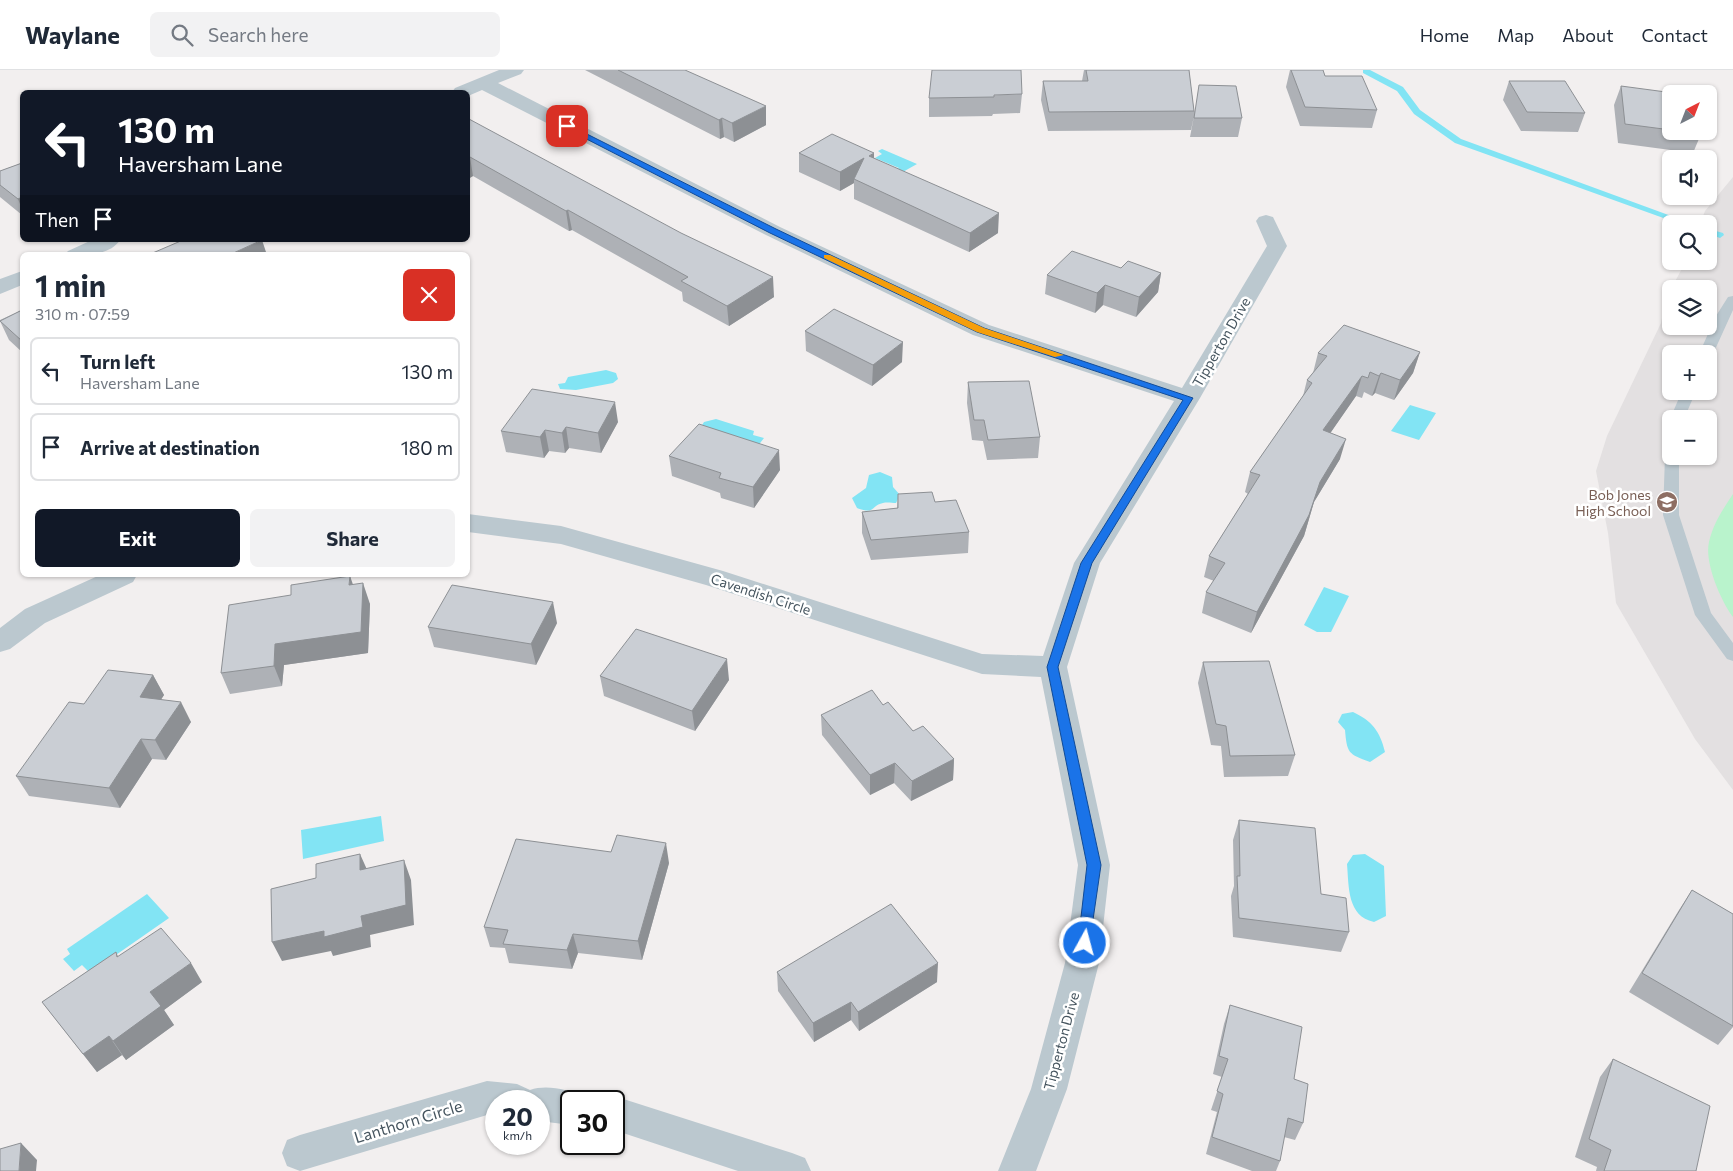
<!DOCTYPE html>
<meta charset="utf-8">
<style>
body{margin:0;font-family:Commissioner,sans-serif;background:#f2f2f3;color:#1f2937;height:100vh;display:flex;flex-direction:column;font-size:19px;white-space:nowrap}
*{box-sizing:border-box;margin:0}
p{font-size:16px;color:#747a83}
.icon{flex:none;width:28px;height:28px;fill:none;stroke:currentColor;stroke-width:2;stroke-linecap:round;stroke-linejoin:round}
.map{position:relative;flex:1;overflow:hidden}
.panel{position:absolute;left:20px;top:182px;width:450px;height:325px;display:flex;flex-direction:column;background:#fff;border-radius:8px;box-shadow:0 1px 4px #0004}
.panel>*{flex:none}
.hud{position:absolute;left:20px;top:20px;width:450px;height:152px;border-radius:8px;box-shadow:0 1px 4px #0004;background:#111827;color:#fff;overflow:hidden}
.needle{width:32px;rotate:42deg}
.controls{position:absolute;left:1662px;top:15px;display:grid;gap:10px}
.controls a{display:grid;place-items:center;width:55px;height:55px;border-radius:8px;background:#fff;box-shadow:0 1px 4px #0004;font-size:25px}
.speed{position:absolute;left:485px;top:1020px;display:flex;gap:10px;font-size:25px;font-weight:700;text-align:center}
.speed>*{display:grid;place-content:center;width:65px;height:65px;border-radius:50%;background:#fff;box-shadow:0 1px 4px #0004;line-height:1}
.speed small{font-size:12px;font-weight:400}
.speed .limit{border:2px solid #111;border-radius:8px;background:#fff;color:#111}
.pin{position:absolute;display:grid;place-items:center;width:42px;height:42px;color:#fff;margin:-21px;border-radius:10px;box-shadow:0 2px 8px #0006}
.me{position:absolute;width:55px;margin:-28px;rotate:7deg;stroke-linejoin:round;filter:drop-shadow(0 0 4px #0008)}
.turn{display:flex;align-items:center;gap:18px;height:105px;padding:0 15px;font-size:22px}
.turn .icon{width:65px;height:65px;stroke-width:2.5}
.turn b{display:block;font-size:35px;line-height:42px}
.then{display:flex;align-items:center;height:48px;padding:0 15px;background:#0003;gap:10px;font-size:19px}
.round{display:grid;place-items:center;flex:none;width:52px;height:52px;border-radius:8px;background:#f2f2f3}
.head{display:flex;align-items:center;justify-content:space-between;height:85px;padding:0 15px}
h1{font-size:30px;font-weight:700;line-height:38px}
.button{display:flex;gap:10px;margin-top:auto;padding:10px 15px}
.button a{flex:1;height:58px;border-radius:8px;background:#111827;color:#fff;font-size:20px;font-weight:700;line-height:58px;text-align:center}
.button a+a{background:#f2f2f3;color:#1f2937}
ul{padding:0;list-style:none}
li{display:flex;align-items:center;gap:15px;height:68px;margin:0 10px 8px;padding:0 5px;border:2px solid #e0e1e3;border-radius:8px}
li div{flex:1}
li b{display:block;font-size:19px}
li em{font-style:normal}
header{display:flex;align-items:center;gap:30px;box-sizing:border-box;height:70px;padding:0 25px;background:#fff;border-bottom:1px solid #e0e1e3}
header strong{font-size:24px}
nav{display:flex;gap:28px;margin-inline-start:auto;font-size:18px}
.search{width:350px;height:45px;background:#f2f2f3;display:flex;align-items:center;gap:12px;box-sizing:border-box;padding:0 18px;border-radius:8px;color:#747a83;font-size:19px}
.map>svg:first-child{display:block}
.education{fill:#e3e0e1;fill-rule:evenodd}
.green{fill:#b9f3cc}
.water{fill:#82e4f4}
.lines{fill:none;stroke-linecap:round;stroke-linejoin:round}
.stream{fill:#82e4f4;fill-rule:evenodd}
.lane{fill:#bbc8cf;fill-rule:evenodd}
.street{fill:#bbc8cf;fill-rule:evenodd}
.wall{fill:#aeb1b6}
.shaded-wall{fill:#8d9094}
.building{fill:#caced4;stroke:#8d9094}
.route{fill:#1a73e8;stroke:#114b97}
.slow{fill:#f59e0b}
.labels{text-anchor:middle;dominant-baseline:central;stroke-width:5;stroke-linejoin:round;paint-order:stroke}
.street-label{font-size:14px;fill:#45545e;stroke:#fff}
.education-label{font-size:14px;fill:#785e54;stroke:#fff;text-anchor:end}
.near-street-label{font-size:16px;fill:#45545e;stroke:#fff}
</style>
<header>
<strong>Waylane</strong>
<div class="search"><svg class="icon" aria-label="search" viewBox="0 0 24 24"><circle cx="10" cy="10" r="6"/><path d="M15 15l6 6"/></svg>Search here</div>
<nav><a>Home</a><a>Map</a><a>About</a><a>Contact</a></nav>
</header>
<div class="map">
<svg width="1733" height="1101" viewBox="0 0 1733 1101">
<rect width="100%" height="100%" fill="#f2efef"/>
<!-- education -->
<path class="education" d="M1733 107V720L1695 669 1616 533 1608 463 1596 401 1607 366 1661 253 1666 227 1671 219V256H1709V219H1671L1686 191H1709V154H1700L1705 141ZM1671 284H1709V321H1671ZM1671 349H1709V386H1671Z"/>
<!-- green -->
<path class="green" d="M1733 424V547C1721 531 1704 492 1709 472 1713 454 1723 439 1733 424Z"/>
<!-- water -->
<path class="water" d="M882 79 917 94 901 103 896 101 899 98 875 88 882 84 878 81Z
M606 300 616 303 618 309 613 313 576 320 560 319 558 314 565 313 568 307Z
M1410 335 1436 343 1419 370 1391 361Z
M716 349 754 361 753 365 764 368 757 377 699 360 704 352Z
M880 402 892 407 893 417 900 425 896 433C892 433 887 432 883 433 870 436 876 445 857 438L852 428 866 418 869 405Z
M1324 517 1349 526 1331 562H1317L1304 555Z
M1353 642C1372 651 1380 661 1385 682L1370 692C1348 684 1347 683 1345 660L1338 652 1342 644Z
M381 746 384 771 303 789 301 760Z
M1365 784 1384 796 1386 846 1374 852C1347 846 1349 817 1347 794L1353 785Z
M147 824 169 848 90 903 82 895 74 901 63 889 70 884 67 879Z"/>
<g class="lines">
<!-- stream -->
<path class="stream" d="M1363 0H1370L1403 17 1420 40 1461 69 1693 154H1680L1455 73 1414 44 1397 21 1363 3Z
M1709 159 1723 163 1724 165 1720 168 1709 164Z"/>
<!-- lane -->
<path class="lane" d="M1733 226V240L1713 284 1709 287V284H1699L1716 246 1728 227Z
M1682 321H1696L1684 349H1671V351L1670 349Z
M1671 382V386H1679V445L1711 543 1733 573V591L1727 589 1695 545 1663 445 1665 386Z"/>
<!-- street -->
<path class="street" d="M499 0H524L521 4 498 13 780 157 989 255 1182 318 1267 176 1256 151 1259 147 1266 145 1273 147 1287 176 1200 328 1100 493 1067 597 1110 795 1099 893 1067 1019 1036 1101H998L1031 1019 1065 893 1078 795 1041 607 982 604 706 515 561 474 468 462V444L561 456 723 501 982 584 1043 586 1074 493 1174 331 973 265 766 165 482 20 468 26V22H452L455 18Z
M92 170H120C109 187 82 185 64 185L68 181Z
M22 201V215L0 224V209Z
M100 505H137L133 512 45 553 10 579 0 582V558L25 539Z
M487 1011 517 1014 530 1020C547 1014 568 1020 584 1026L586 1031H571V1055L539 1051V1031H496V1046L487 1045 300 1101 287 1096 282 1083 287 1070 300 1065Z
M614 1026 792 1083 805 1088 811 1101H738L614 1060V1031H601Z"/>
</g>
<!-- wall -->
<path class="wall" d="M585 0H685L766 55 734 72 724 67 720 69Z
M1084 0H1189L1194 41 1242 48 1238 67H1190L1194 46 1191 60 1048 61 1041 30 1043 11H1082Z
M1290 0H1323L1325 6 1377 40 1372 58 1300 56 1286 17Z
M1509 11 1585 43 1578 62 1521 61 1503 30Z
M1621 16 1671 27V61H1701V64L1693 83 1618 73 1614 35Z
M1022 24 1020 43 993 44 992 46 929 47V28Z
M468 50 774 227 729 256 683 231 682 222 572 160 569 161 473 106 468 109Z
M799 83 874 88 998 163 969 182 854 129V113L840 121 799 102Z
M22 93V145L0 127V101Z
M1121 198 1161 203 1158 222 1136 247 1103 235 1095 243 1045 224 1047 205Z
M22 240V282L9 270 0 251V250Z
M805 261 902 292 872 316 806 281Z
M1420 282 1413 303 1394 330 1375 323 1372 326 1364 322 1362 328 1356 326 1330 363 1340 389 1314 432 1304 466 1251 563 1202 543 1206 522 1214 511 1204 507 1209 486 1248 424 1245 422 1250 402 1303 326 1307 310 1313 303 1318 283Z
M968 312 1040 367 1038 388 987 390 983 371 972 370 967 333Z
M618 352 601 383 569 378 565 383 549 381 544 388 506 382 501 361Z
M669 386 780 400 754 438 721 428 720 423 672 406Z
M898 424 935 432 969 462 968 483 871 490 862 463V442L897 438Z
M353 515 370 534 368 583 284 595 282 616 230 624 221 603Z
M557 553 536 595 434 577 428 557Z
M1203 592 1295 685 1288 706 1224 707 1221 676 1211 675 1198 613Z
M153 605 164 625 161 629 191 652 166 690 152 689 120 738 29 726 16 706 84 634Z
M600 606 729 610 695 661 604 626Z
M883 635 913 661 954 689 953 710 911 731 894 713 870 725 822 665 821 645Z
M1239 750 1349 862 1341 882 1233 867 1231 826 1234 816 1233 770Z
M669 793 642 890 578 883 572 899 509 893 505 878 490 877 484 857Z
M1692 820 1733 844V957L1718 975 1629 922 1679 840Z
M116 882 118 886 202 912 164 940 174 955 126 990 122 985 97 1002 42 932Z
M777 902 937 912 859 961 851 950 814 972 778 921Z
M1230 935 1294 1009 1303 1053 1295 1070 1284 1067 1280 1091 1276 1101H1252L1206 1084 1217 1042 1211 1040 1222 1007 1213 1004 1224 954Z
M1613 989 1696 1101H1596L1597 1097 1575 1087 1600 1007Z"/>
<!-- shaded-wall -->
<path class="shaded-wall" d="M766 36V55L734 72 732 53Z
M722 48 724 67 720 69 719 50Z
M874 83V102L869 86Z
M470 87 473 106 468 109V88Z
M864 88 854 109V113L840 121V102Z
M22 127V139L18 129Z
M568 140 572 160 569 161 566 141Z
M999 143 998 163 969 182 970 163Z
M262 170 267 185H229Z
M1161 203 1158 222 1136 247 1139 227Z
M773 207 774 227 729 256 727 236Z
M1105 215 1103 235 1095 243 1097 223Z
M903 272 902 292 872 316 873 295Z
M1420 282 1413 303 1394 330 1400 310Z
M1381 303 1375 323 1372 326 1379 306Z
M1362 306 1356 326 1318 381 1323 360Z
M615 332 618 352 601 383 598 363Z
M566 357 569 378 565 383 562 363Z
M545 360 549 381 544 388 540 367Z
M1346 369 1340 389 1314 432 1304 466 1251 563 1257 542 1320 412Z
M779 380 780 400 754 438 753 417Z
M350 506 357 526 349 515Z
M363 513 370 534 368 583 284 595 282 616 274 596 275 574Z
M553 532 557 553 536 595 531 574Z
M727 589 729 610 695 661 692 641Z
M153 605 164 625 150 647 140 627Z
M181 632 191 652 166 690 155 670Z
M141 669 152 689 120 738 109 718Z
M954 689 953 710 911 731 912 711Z
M895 693 894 713 870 725V705Z
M666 773 669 793 642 890 638 871Z
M360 784 369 804 360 800Z
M404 790 411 810 414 855 370 865 371 877 333 886 331 881 282 891 272 872 361 846Z
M573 864 578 883 572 899 567 880Z
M191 893 202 912 164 940 174 955 126 990 113 971 150 922Z
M938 893 937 912 859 961 858 942Z
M851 932V950L814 972 813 953Z
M109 966 122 985 97 1002 83 984Z
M21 1073 37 1090 36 1101H19Z"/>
<!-- building -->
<path class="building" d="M618 0H685L766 36 732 53 722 48 719 50Z
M932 0H1021L1022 24 994 25V27L929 28Z
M1086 0H1189L1194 41 1049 42 1043 11H1088Z
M1291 0H1323L1325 6H1362L1377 40 1305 37Z
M1509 11H1565L1585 43 1527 42Z
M1199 15 1236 16 1242 48H1194Z
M1621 16 1666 22 1667 27H1671V60L1625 54Z
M469 49 681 163 773 207 727 236 681 211 688 207 568 140 566 141 470 87 468 88V50Z
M1678 61H1701V64Z
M832 64 874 83 869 86 999 143 970 163 854 109 864 88 840 102 799 83Z
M22 93V127L18 129 0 115V101Z
M183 170H262L229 185H148Z
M1072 181 1121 198 1128 191 1161 203 1139 227 1105 215 1097 223 1047 205Z
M834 239 903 272 873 295 805 261Z
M22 240V271L0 251Z
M1344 255 1420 282 1400 310 1381 303 1379 306 1370 302 1368 308 1362 306 1323 360 1346 369 1320 412 1309 445 1257 542 1206 522 1225 493 1209 486 1260 405 1250 402 1312 313 1307 310 1327 286 1318 283Z
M1029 311 1040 367 988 370 984 350H974L968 312Z
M532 319 615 332 598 363 566 357 562 363 545 360 540 367 501 361Z
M699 354 779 380 753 417 719 408 721 403 669 386Z
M932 422 935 432 956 430 969 462 871 470 862 442 898 438V424Z
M350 506 349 515 363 513 361 562 275 574 274 596 221 603 229 535 291 525V515Z
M452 515 553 532 531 574 428 557Z
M636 559 727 589 692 641 600 606Z
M1269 591 1295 685 1230 686 1226 656 1216 654 1203 592Z
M108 600 153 605 140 627 181 632 155 670 141 669 109 718 16 706 69 632 84 634Z
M872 620 883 635 888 632 913 661 923 656 954 689 912 711 895 693 870 705 821 645Z
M1239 750 1315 758 1321 824 1346 828 1349 862 1239 848 1237 806H1240Z
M617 765 666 773 638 871 573 864 567 880 503 874 508 860 484 857 516 769 611 782Z
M360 784V800L404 790 406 835 361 846 363 857 324 867V861L272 872 271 819 316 808V794Z
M1692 820 1733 844V956L1642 903Z
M891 834 938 893 858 942 851 932 813 953 777 902Z
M161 858 191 893 150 922 161 936 113 971 109 966 83 984 42 932 116 882 117 887Z
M1230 935 1302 957 1294 1009 1308 1014 1303 1053 1288 1048 1280 1091 1212 1067 1223 1024 1217 1021 1228 989 1219 986Z
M1613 989 1710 1036 1696 1101H1604L1611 1080 1589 1069Z
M21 1073 19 1101H0V1079Z"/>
<!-- route -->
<path class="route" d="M567 54 776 159 984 258 1193 328 1092 493 1058 597 1101 795 1089 877H1080L1078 873 1087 795 1047 597 1081 493 1183 330 977 262 770 163 565 58 563 56Z"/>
<!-- slow -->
<path class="slow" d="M824 185H830L984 258 1064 285 1055 287 977 262 824 188Z"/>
<!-- icons -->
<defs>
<g id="school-disc" transform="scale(1.125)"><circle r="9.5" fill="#8d6e63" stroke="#fff"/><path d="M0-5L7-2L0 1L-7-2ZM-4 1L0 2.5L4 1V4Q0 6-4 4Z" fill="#fff"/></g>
</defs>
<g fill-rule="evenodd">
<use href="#school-disc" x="1667" y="432"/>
</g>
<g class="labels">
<!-- street labels -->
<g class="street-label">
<text transform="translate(1221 272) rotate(-60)">Tipperton Drive</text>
<text transform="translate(761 524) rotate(18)">Cavendish Circle</text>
<text transform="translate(1061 971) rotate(-75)">Tipperton Drive</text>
</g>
<!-- education labels -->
<g class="education-label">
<text x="1651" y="424">Bob Jones<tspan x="1651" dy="16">High School</tspan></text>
</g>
<!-- near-street labels -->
<g class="near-street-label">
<text transform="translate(408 1051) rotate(-17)">Lanthorn Circle</text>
</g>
</g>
</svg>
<div class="controls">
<a><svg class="needle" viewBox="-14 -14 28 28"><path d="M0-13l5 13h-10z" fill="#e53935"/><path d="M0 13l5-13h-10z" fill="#747a83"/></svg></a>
<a><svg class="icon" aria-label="sound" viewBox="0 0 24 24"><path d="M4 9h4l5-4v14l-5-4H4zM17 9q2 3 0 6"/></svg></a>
<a><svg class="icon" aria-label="search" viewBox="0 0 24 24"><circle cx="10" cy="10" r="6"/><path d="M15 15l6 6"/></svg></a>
<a><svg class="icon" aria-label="layers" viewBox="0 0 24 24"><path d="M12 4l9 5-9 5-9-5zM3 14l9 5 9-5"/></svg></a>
<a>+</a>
<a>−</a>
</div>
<div class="speed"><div>20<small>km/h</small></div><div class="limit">30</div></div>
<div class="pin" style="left:567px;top:56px;background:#d93025"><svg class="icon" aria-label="arrive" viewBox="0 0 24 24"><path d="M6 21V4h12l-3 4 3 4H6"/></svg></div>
<svg class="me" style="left:1085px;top:873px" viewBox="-20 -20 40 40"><circle r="17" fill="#1a73e8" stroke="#fff" stroke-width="3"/><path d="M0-11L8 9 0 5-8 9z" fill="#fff"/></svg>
<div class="hud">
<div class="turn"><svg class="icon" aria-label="left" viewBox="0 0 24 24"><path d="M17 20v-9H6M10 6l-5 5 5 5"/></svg><div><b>130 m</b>Haversham Lane</div></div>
<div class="then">Then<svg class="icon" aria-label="arrive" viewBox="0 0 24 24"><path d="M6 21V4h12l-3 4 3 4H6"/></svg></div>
</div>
<section class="panel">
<div class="head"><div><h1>1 min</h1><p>310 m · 07:59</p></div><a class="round" style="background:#d93025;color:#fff"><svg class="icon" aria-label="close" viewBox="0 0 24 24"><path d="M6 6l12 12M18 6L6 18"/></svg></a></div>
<ul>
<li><svg class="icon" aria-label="left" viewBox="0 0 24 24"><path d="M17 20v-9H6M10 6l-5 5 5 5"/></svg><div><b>Turn left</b><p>Haversham Lane</p></div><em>130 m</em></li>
<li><svg class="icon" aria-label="arrive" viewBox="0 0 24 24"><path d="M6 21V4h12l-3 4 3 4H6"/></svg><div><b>Arrive at destination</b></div><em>180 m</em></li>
</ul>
<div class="button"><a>Exit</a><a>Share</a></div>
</section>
</div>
